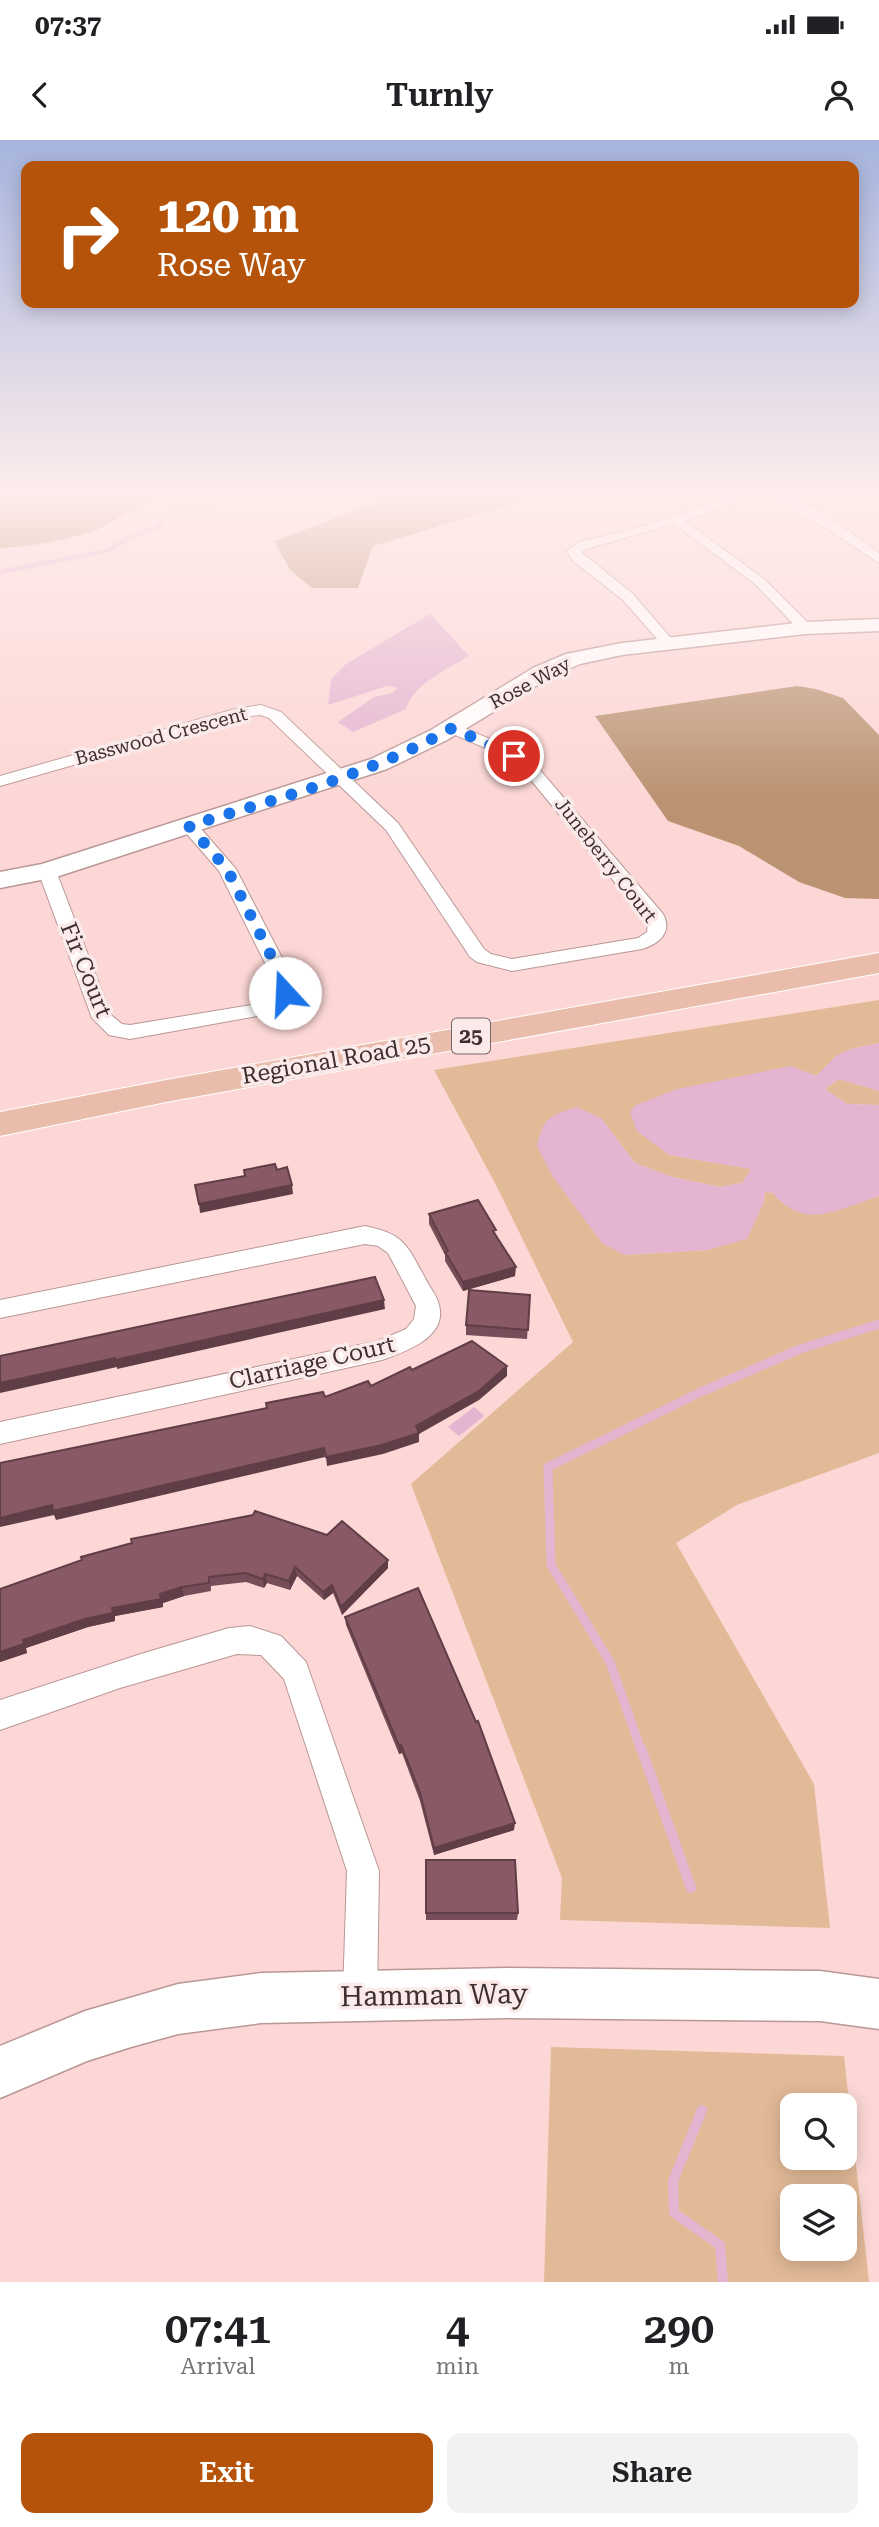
<!DOCTYPE html>
<style>
body{margin:0;font-family:"Roboto Serif",serif;background:#f2f2f2;color:#202124;height:100vh;display:flex;flex-direction:column;font-size:26px;white-space:nowrap}
*{box-sizing:border-box;margin:0}
p{font-size:23px;color:#757577}
.icon{flex:none;width:38px;height:38px;fill:none;stroke:currentColor;stroke-width:2;stroke-linecap:round;stroke-linejoin:round}
.map{position:relative;height:2142px;overflow:hidden}
.side{display:flex;flex-direction:column;background:#fff;flex:1}
.side>*{flex:none}
.top-card{position:absolute;left:21px;top:21px;width:838px;height:147px;border-radius:14px;box-shadow:0 4px 18px #0003;background:#b45309;color:#fff;overflow:hidden}
.tools{position:absolute;left:780px;top:1953px;display:grid;gap:14px}
.tools a{display:grid;place-items:center;width:77px;height:77px;border-radius:14px;background:#fff;box-shadow:0 4px 18px #0003;font-size:35px}
.pin{position:absolute;display:grid;place-items:center;width:60px;height:60px;color:#fff;margin:-30px;border:4px solid #fff;border-radius:50%;box-shadow:0 2px 7px #0007}
.me{position:absolute;width:77px;margin:-38px;rotate:340deg;stroke-linejoin:round;filter:drop-shadow(0 0 5px #0008)}
.turn{display:flex;align-items:center;gap:24px;height:147px;padding:0 21px;font-size:32px}
.turn .icon{width:91px;height:91px;stroke-width:2.5}
.turn b{display:block;font-size:49px;line-height:60px}
.eta{display:flex;justify-content:space-evenly;align-items:center;height:119px;text-align:center}
.eta b{font-size:42px;font-weight:600;line-height:49px}
.button{display:flex;gap:14px;margin-top:auto;padding:14px 21px}
.button a{flex:1;height:80px;border-radius:14px;background:#b45309;color:#fff;font-size:28px;font-weight:600;line-height:80px;text-align:center}
.button a+a{background:#f2f2f2;color:#202124}
.status{display:flex;justify-content:space-between;align-items:center;height:49px;padding:0 35px;background:#fff;direction:ltr}
.status svg{height:19px;fill:currentColor}
header{display:flex;justify-content:space-between;align-items:center;height:91px;padding:0 21px;background:#fff;font-size:32px;font-weight:600}
.map>svg:first-child{display:block}
.green{fill:#e3ba98;fill-rule:evenodd}
.forest{fill:#bb9372}
.water{fill:#e4b4d0}
.lines{fill:none;stroke-linecap:round;stroke-linejoin:round}
.stream-far2{stroke:#e4b4d0;stroke-width:4.5}
.stream-far1{stroke:#e4b4d0;stroke-width:9}
.stream{stroke:#e4b4d0;stroke-width:10}
.street-casing{stroke:#b99795;stroke-width:2}
.secondary-casing{stroke:#b99795;stroke-width:3}
.primary-casing{stroke:#fff;stroke-width:2}
.street{fill:#fff;fill-rule:evenodd}
.secondary{fill:#fff;fill-rule:evenodd}
.primary{fill:#eabcac;fill-rule:evenodd}
.wall{fill:#764d58}
.shaded-wall{fill:#603e47}
.building{fill:#895966;stroke:#603e47;stroke-width:2}
.route{stroke:#1a73e8;stroke-width:12;stroke-dasharray:0 21.6}
.labels{text-anchor:middle;dominant-baseline:central;stroke-width:7;stroke-linejoin:round;paint-order:stroke}
.far-street-label{font-size:19px;fill:#3e302f;stroke:#faebea}
.shield{fill:#faebea;stroke:#766867;stroke-width:2}
.shield-label{font-size:21px;font-weight:bold;fill:#3e302f}
.street-label{font-size:23px;fill:#3e302f;stroke:#faebea}
.near-street-label{font-size:28px;fill:#3e302f;stroke:#faebea}
</style>
<div class="status"><b>07:37</b><svg viewBox="0 0 49 12"><path d="M0 12V9h3v3zM5 12V6h3v6zM10 12V3h3v9zM15 12V0h3v12zM26 1h20v11H26zM47 4h2v5h-2z"/></svg></div>
<header><svg class="icon" aria-label="back" viewBox="0 0 24 24"><path d="M15 5l-7 7 7 7"/></svg>Turnly<svg class="icon" aria-label="person" viewBox="0 0 24 24"><circle cx="12" cy="8" r="4"/><path d="M4 21q1-7 8-7t8 7"/></svg></header>
<div class="map">
<svg width="879" height="2142" viewBox="0 0 879 2142">
<rect width="100%" height="100%" fill="#fcd7d5"/>
<!-- green -->
<path class="green" d="M879 860V903L851 909 816 936 791 926 669 1015 752 1029 742 1043 720 1047 672 1037 635 1023 601 978 624 1115 708 1110 763 1064 765 1052 773 1053C801 1088 844 1067 879 1056V1313L737 1365 676 1403 814 1644 830 1788 560 1780 562 1738 411 1344 573 1202 496 1045 434 930Z
M839 939 879 951V965L847 964 825 949Z
M551 1907 844 1916 869 2142H544ZM845 1965V2018H793V1965ZM845 2056V2109H793V2056Z"/>
<!-- forest -->
<path class="forest" d="M0 356H163C136 363 120 380 96 390 74 399 23 408 0 408Z
M378 356H539L373 406 358 448H312L290 430 274 401 375 363Z
M797 546 816 549 843 558 879 595V759L845 758 799 742 739 706 668 681 595 576Z"/>
<!-- water -->
<path class="water" d="M430 474 469 516C448 529 414 543 406 569L353 592 338 582 374 557 392 553 398 548 387 546 328 565 331 539 346 524Z
M879 903V951L839 939 825 949 847 964 879 965V1056C838 1069 805 1092 773 1053L765 1052 763 1064 747 1099 708 1110 624 1115 602 1103 553 1037 537 1006C543 978 550 975 577 967L601 978 635 1023 672 1037 720 1047 742 1043 751 1029 669 1015 637 991 630 972 636 965 677 949 791 926 816 936 837 915 851 909Z
M474 1267 484 1276 459 1296 448 1287Z"/>
<g class="lines">
<!-- stream-far2 -->
<path class="stream-far2" d="M0 432 107 411 133 396 156 388 169 373 245 356"/>
<!-- stream-far1 -->
<path class="stream-far1" d="M641 1610 610 1522 551 1425 548 1327 701 1252 800 1209 879 1184"/>
<!-- stream -->
<path class="stream" d="M641 1608 691 1748
M702 1970 673 2041 674 2073 720 2105 723 2142"/>
<!-- street casing -->
<g class="street-casing">
<path id="street" d="M736 356H753L685 381 764 439 810 485V491H800L755 444 674 384 589 408 581 412 633 454 676 504 674 507H664L623 460 573 421 567 411 579 402 634 389Z
M769 356C803 353 851 393 879 413V423L825 387Z
M261 565 281 572 398 683 484 809 491 814 512 819 638 798 647 792 648 783 522 629 497 613 446 591 444 588 446 585 452 583 509 607 534 623 663 774C673 792 659 804 642 809L512 831 477 822 470 817 386 690 269 578 260 575 241 577 0 646V636L235 569Z
M189 681 195 682 236 729 295 843C294 860 284 870 268 874L130 899 109 895 92 878 38 731 41 727H53L56 731 111 875 122 884 130 885 263 863 274 854 275 843 219 731 180 686Z
M365 1086C403 1094 406 1103 424 1136 428 1145 437 1155 439 1165 448 1197 405 1212 382 1220L0 1304V1282L378 1201 406 1189 414 1179 416 1166 388 1113 378 1106 365 1104 0 1178V1160Z
M250 1486 281 1496 306 1522 379 1731 377 1855 372 1867 360 1872 348 1867 343 1855 347 1731 284 1539 261 1515 237 1514 120 1548 0 1590V1560L144 1513 229 1488Z"/>
</g>
<!-- secondary casing -->
<g class="secondary-casing">
<path id="secondary" d="M879 479V491L805 494 622 515 580 524 549 538 447 600 387 629 56 737 0 748V732L42 724 371 619 431 590 533 528 566 514 622 503 805 482Z
M507 1828 820 1831 879 1839V1889L820 1881 507 1878 261 1883 178 1894 131 1907 87 1921 0 1958V1906L85 1871 178 1844 261 1833Z"/>
</g>
<!-- primary casing -->
<g class="primary-casing">
<path id="primary" d="M879 813V833L166 962 0 996V972L166 940Z"/>
</g>
<!-- street -->
<use href="#street" class="street"/>
<!-- secondary -->
<use href="#secondary" class="secondary"/>
<!-- primary -->
<use href="#primary" class="primary"/>
</g>
<!-- wall -->
<path class="wall" d="M429 1074 495 1095 515 1136 463 1151 445 1121V1115L429 1084Z
M530 1155 527 1199 466 1195V1185Z
M327 1395 388 1428 342 1475 333 1453 324 1460 297 1436 290 1450 267 1443 264 1448 246 1442 211 1446V1451L184 1456 163 1463V1467L115 1476V1481L88 1487 26 1508 27 1513 0 1522V1449Z
M345 1477 514 1690 434 1715 420 1661 402 1613 399 1614 346 1485Z
M426 1720 518 1773 517 1780H426Z"/>
<!-- shaded-wall -->
<path class="shaded-wall" d="M292 1045 293 1054 200 1073 199 1064Z
M516 1127 515 1136 463 1151V1142Z
M384 1160 385 1169 117 1229V1227L0 1253V1243Z
M507 1226V1236L479 1260 419 1294V1302L383 1314 327 1326 326 1317Z
M324 1308 325 1317 56 1380 54 1375 0 1387V1378L52 1365Z
M388 1420V1428L342 1475 341 1467Z
M295 1427 297 1436 290 1450 289 1441Z
M265 1434 267 1443 264 1448 263 1439Z
M332 1445 333 1453 324 1460 323 1452Z
M182 1447 184 1456 163 1463V1467L115 1476V1481L88 1487 26 1508 27 1513 0 1522V1512L23 1500 112 1468Z
M401 1605 402 1613 399 1614V1606Z
M515 1683 514 1690 434 1715V1708Z"/>
<!-- building -->
<path class="building" d="M275 1024 277 1030 287 1027 292 1045 199 1064 195 1045 245 1036 244 1030Z
M478 1060 496 1090 493 1091 516 1127 463 1142 445 1112 448 1111 429 1074Z
M375 1137 384 1160 115 1220V1218L0 1243V1216Z
M469 1150 530 1155 528 1190 466 1185Z
M472 1201 507 1226 479 1251 416 1286 419 1293 382 1305 326 1317 324 1308 53 1371 52 1365 0 1378V1323L267 1268 266 1263 323 1252 325 1257 368 1241 371 1246 410 1227 412 1230Z
M255 1371 327 1395 342 1381 388 1420 341 1467 332 1445 323 1452 295 1427 289 1441 265 1434 263 1439 245 1433 209 1437V1443L182 1447 160 1454 161 1459 112 1468 113 1473 85 1479 23 1500 24 1504 0 1512V1449L82 1420 81 1417 132 1403 131 1399 253 1375Z
M418 1448 476 1582 478 1581 515 1683 434 1708 420 1653 401 1605 399 1606 345 1477Z
M426 1720H515L518 1773H426Z"/>
<!-- sky -->
<linearGradient id="sky" x2="0" y2="1"><stop stop-color="#a6b4de"/><stop offset="0.54" stop-color="#feedec"/><stop offset="1" stop-color="#feedec" stop-opacity="0"/></linearGradient>
<rect width="879" height="655" fill="url(#sky)"/>
<g class="lines">
<!-- route -->
<path class="route" d="M285 853V843L227 729 189 686C278 658 370 635 452 588L514 616"/>
</g>
<g class="labels">
<!-- far-street labels -->
<g class="far-street-label">
<text transform="translate(530 543) rotate(-28)">Rose Way</text>
<text transform="translate(161 596) rotate(-15)">Basswood Crescent</text>
<text transform="translate(606 720) rotate(52)">Juneberry Court</text>
</g>
<!-- shield labels -->
<rect class="shield" x="452" y="878.5" width="38" height="35" rx="5"/>
<g class="shield-label">
<text x="471" y="896">25</text>
</g>
<!-- street labels -->
<g class="street-label">
<text transform="translate(86 830) rotate(68)">Fir Court</text>
<text transform="translate(336 920) rotate(-10)">Regional Road 25</text>
<text transform="translate(312 1223) rotate(-13)">Clarriage Court</text>
</g>
<!-- near-street labels -->
<g class="near-street-label">
<text transform="translate(434 1855) rotate(-1)">Hamman Way</text>
</g>
</g>
</svg>
<div class="tools">
<a><svg class="icon" aria-label="search" viewBox="0 0 24 24"><circle cx="10" cy="10" r="6"/><path d="M15 15l6 6"/></svg></a>
<a><svg class="icon" aria-label="layers" viewBox="0 0 24 24"><path d="M12 4l9 5-9 5-9-5zM3 14l9 5 9-5"/></svg></a>
</div>
<div class="pin" style="left:514px;top:616px;background:#d93025"><svg class="icon" aria-label="arrive" viewBox="0 0 24 24"><path d="M6 21V4h12l-3 4 3 4H6"/></svg></div>
<svg class="me" style="left:285px;top:853px" viewBox="-20 -20 40 40"><circle r="19" fill="#fff"/><path d="M0-13L10 11 0 6-10 11z" fill="#1a73e8"/></svg>
<div class="top-card">
<div class="turn"><svg class="icon" aria-label="right" viewBox="0 0 24 24"><path d="M7 20v-9h11M14 6l5 5-5 5"/></svg><div><b>120 m</b>Rose Way</div></div>
</div>
</div>
<section class="side">
<div class="eta">
<div><b>07:41</b><p>Arrival</p></div>
<div><b>4</b><p>min</p></div>
<div><b>290</b><p>m</p></div>
</div>
<div class="button"><a>Exit</a><a>Share</a></div>
</section>
